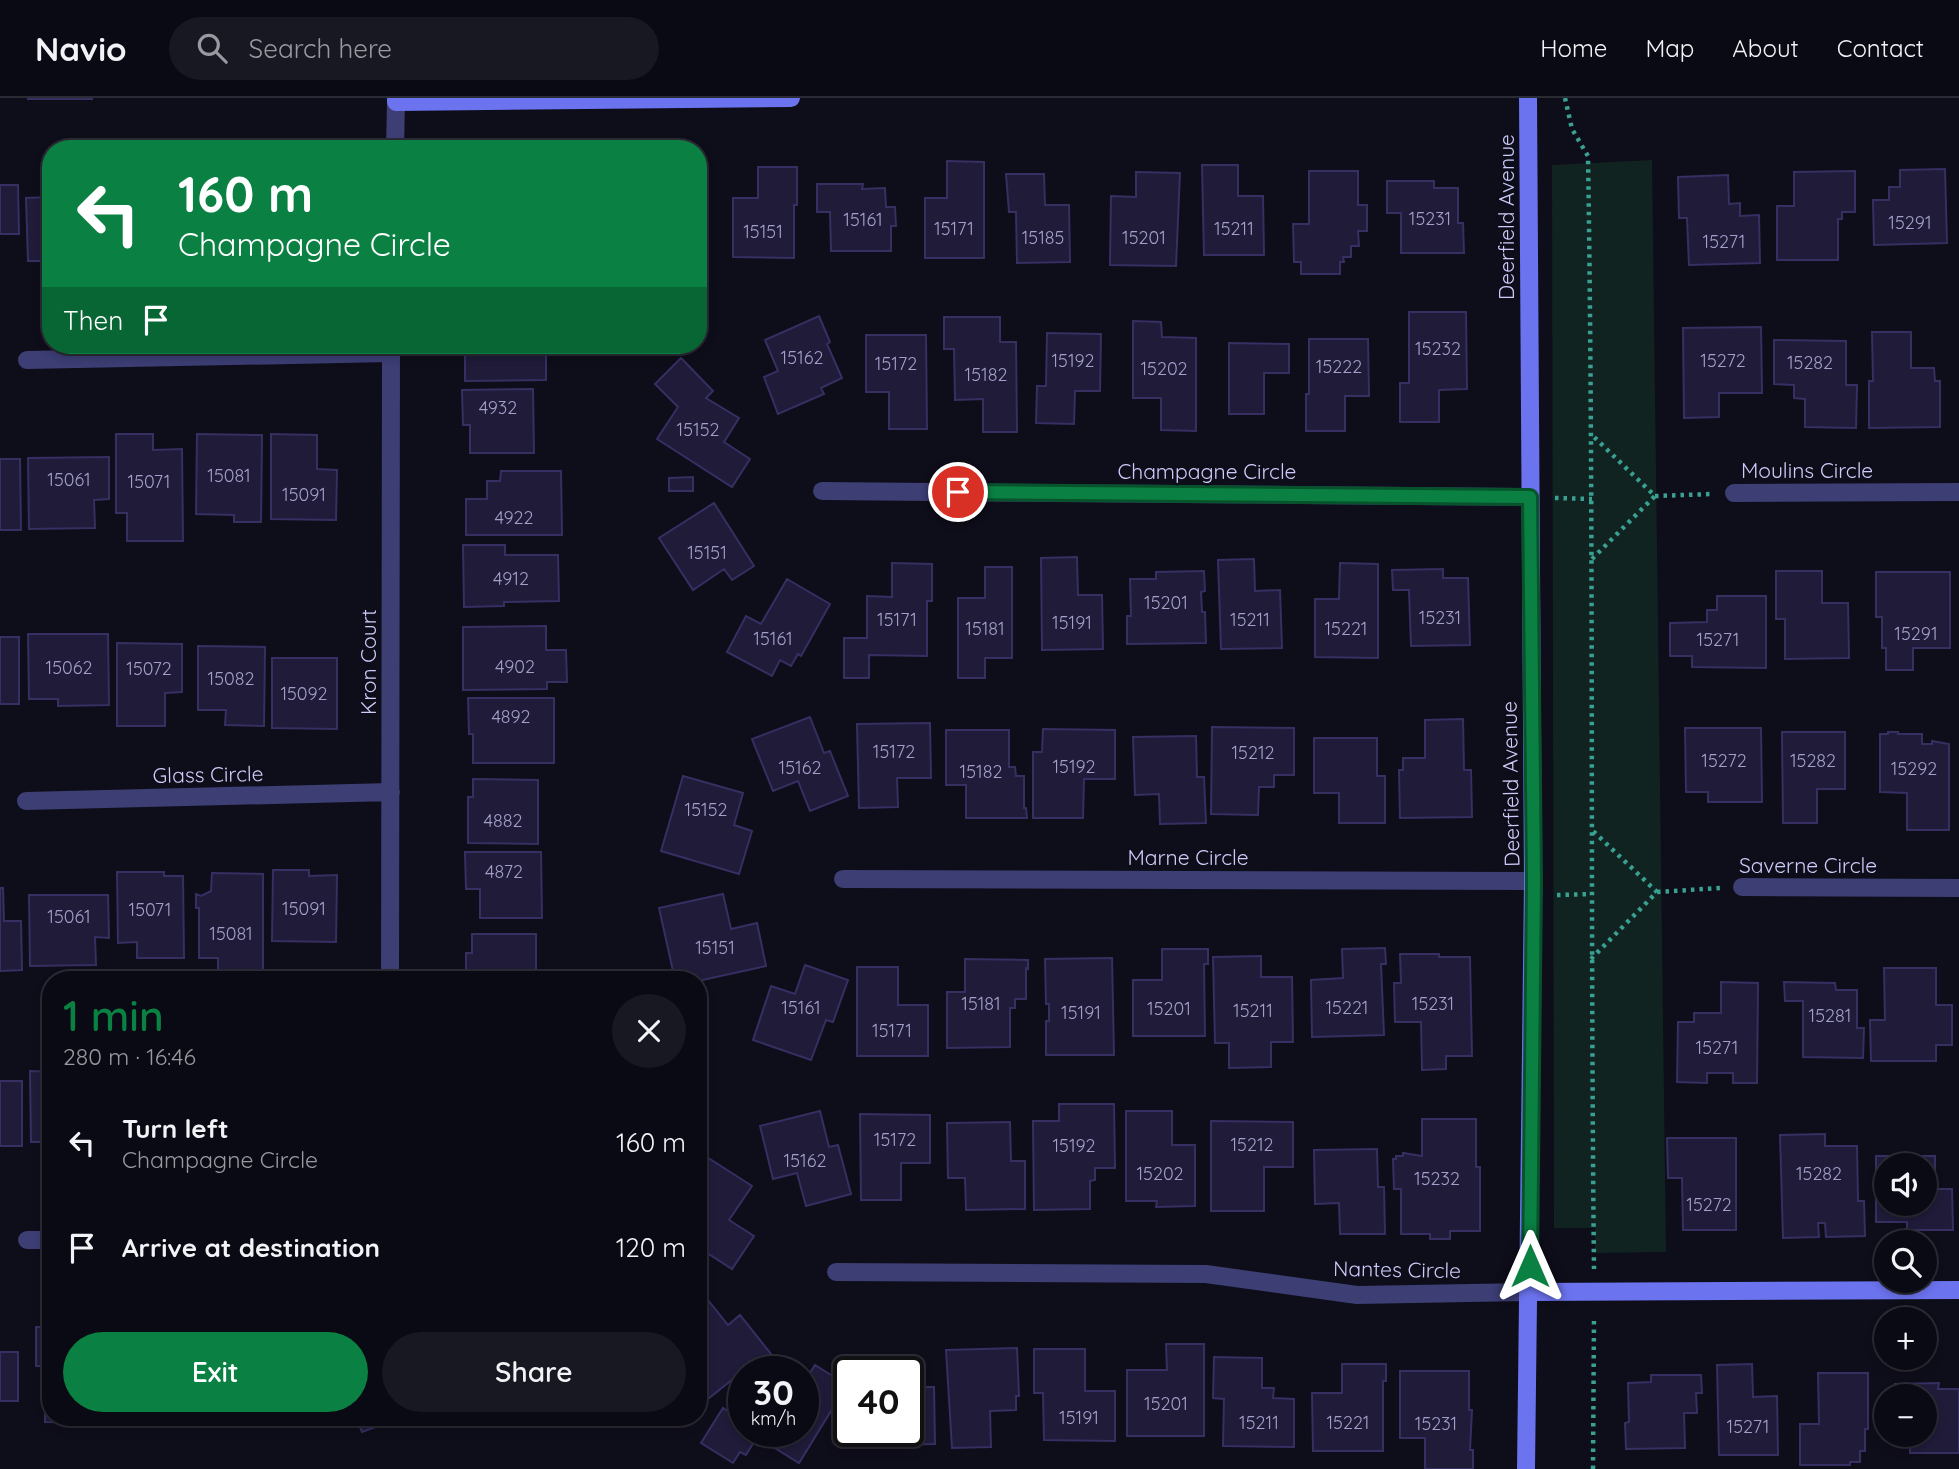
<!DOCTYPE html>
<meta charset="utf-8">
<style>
body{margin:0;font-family:Quicksand,sans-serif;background:#181822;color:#f1f3f6;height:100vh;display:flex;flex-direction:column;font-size:26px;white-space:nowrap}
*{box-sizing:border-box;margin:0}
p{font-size:23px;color:#999aa0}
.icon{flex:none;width:38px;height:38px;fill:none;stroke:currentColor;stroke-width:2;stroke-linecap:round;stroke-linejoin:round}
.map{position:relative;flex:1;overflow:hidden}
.side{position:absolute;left:42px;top:873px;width:665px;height:455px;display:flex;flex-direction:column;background:#0a0a14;border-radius:28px;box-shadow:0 4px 10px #0003,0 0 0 2px #2a2b34}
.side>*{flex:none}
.banner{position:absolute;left:42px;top:42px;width:665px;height:214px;border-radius:28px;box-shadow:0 4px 10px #0003,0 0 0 2px #2a2b34;background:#0b8043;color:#fff;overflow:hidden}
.buttons{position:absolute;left:1874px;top:1055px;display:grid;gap:14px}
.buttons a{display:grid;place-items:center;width:63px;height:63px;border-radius:50%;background:#0a0a14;box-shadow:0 4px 10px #0003,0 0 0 2px #2a2b34;font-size:35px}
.speed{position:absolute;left:728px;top:1258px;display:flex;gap:14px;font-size:35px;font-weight:700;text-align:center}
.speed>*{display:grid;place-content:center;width:91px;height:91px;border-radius:50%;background:#0a0a14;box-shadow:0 4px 10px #0003,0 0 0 2px #2a2b34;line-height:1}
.speed small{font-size:18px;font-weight:400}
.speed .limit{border:4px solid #111;border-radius:10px;background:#fff;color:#111}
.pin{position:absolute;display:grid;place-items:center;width:60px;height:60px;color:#fff;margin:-30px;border:4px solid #fff;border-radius:50%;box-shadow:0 2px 7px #0007}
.me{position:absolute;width:77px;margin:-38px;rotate:0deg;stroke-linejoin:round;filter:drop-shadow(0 0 5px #0008)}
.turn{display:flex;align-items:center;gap:24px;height:147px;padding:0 21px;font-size:32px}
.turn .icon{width:91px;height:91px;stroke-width:2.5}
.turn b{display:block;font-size:49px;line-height:60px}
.then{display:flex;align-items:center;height:66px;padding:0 21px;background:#0003;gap:14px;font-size:26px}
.round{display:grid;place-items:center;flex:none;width:74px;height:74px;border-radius:37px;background:#181822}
.headline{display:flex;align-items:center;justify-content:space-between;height:119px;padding:0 21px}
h1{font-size:42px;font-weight:600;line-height:52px;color:#0b8043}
.button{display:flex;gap:14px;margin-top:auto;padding:14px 21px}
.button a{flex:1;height:80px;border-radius:42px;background:#0b8043;color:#fff;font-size:28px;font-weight:600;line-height:80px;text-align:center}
.button a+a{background:#181822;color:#f1f3f6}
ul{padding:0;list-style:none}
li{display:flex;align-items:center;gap:21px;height:105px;padding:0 21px}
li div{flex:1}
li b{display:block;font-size:26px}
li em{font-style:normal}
header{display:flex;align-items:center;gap:42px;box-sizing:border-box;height:98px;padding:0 35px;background:#0a0a14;border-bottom:2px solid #2a2b34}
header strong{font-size:33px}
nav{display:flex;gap:38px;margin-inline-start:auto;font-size:24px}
.search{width:490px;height:63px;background:#181822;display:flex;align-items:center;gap:18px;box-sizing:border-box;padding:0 24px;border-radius:38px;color:#999aa0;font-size:26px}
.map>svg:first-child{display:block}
.green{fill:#102321}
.building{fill:#1f1b39;stroke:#362f62;stroke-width:2;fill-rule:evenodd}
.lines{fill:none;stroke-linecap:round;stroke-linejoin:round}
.path{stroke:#39a092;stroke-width:4.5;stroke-dasharray:3.5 5;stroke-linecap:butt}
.street{stroke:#3c3e74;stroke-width:18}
.secondary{stroke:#6c73ef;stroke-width:18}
.route-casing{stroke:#07532c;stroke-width:18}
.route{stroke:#0b8043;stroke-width:12}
.labels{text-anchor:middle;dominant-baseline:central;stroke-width:5;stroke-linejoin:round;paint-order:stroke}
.number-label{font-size:18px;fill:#a29fc9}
.street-label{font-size:21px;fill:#cdcbf9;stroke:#0e0d1a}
</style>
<header>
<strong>Navio</strong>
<div class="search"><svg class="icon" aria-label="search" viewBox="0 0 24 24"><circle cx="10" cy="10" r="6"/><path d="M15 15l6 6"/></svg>Search here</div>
<nav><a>Home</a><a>Map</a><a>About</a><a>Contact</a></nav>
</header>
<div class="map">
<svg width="1959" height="1371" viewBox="0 0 1959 1371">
<rect width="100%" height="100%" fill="#0e0d1a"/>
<!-- green -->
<path class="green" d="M1652 62 1666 1154 1595 1155V1130H1554L1552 67Z"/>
<!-- building -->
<path class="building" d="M92 0V1H28V0Z
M947 63 984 64V160H925V100H947Z
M1202 67H1238V98H1263L1264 157H1204Z
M758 69H797V107H794V160L733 159V100H758Z
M1945 71 1947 145 1874 147 1873 102H1889V89H1900V72Z
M1309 73H1358V107H1367V133H1358L1359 148H1351V159H1343L1344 164H1340V176H1301V164H1294L1293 126H1309Z
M1855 73V114H1842V121H1838V162H1777V108H1794V74Z
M1136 74 1180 75 1176 168 1110 167 1111 98 1136 99Z
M1006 76H1044L1045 107H1069L1070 164 1017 165 1016 114H1009Z
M1728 77 1729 106 1740 105V118L1759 117 1760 165 1689 167 1687 120H1679L1678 79Z
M1387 83H1434V90H1458V125H1463L1464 155H1401V115H1387Z
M817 86H863L862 91 885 90 886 109H895L896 128H891V153H831L830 114H817Z
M0 87H18L19 136H0Z
M51 99V163H28L26 100Z
M698 125H704L705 167H698Z
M1409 214H1466L1467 291 1439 292V324H1400V285H1409Z
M819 218 830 244 827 246 842 280 821 290 824 296 778 316 764 279 778 273 765 242Z
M944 219H1000V244H1016L1017 334H983V301L955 302 954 251H944Z
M1133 223 1161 224 1162 239 1196 240V333L1161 332V300H1133Z
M1761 229 1762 295H1719V319L1684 320 1683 230Z
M1872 234H1911V270H1934L1935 283H1940V329L1869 330V283H1873Z
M1047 235 1101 236 1100 293H1075L1074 326 1036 325 1037 288H1046Z
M866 237H926L927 331H889V294H866Z
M1309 241H1368L1369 298H1345V333H1306V296H1309Z
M1774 242 1846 243V287H1857L1856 330 1805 329V301L1794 300V287L1774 286Z
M1229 245 1289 246V275H1264V316H1229Z
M465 247H546V282L465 283Z
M681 260 713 293 706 300 739 320 724 344 750 361 732 389 657 341 678 309 655 286Z
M533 291 534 355H470V327H463L462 292Z
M116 336H153V352L182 351 183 443H127V415H116Z
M197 336 262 337 261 424H234V417L196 416Z
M271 336 317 337V371L337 372 336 422 271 421Z
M109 359V401L94 402 95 430 29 431 28 360Z
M0 361H20L21 432H0Z
M501 373H561L562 437H466V401H487V383H500Z
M693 379V393H669V380Z
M714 405 754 468 732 482 724 471 693 492 659 440Z
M463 447H505V457H558L559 503 504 504V508L464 509Z
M1077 459 1078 497H1102L1103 551 1042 552 1041 460Z
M1254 461 1255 493 1280 492 1282 550 1221 551 1218 462Z
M892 465 932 466V503H927V558L869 557V580H844V540H867V498L892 499Z
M1340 465 1378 466V560L1315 559V501H1339Z
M985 469H1012V560H985V580H958V500H985Z
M1443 471V480H1468L1470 547 1411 548 1409 492H1393L1392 472Z
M1204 473 1205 493 1201 494 1202 514H1205L1206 545 1127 546V518H1131L1130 481H1156V474Z
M1776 473H1822V505H1848L1849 560 1785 561V521H1776Z
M1876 474H1950V550H1913V572H1886V550H1882V519H1876Z
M787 481 830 506 801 558 798 556 791 568 780 562 772 578 727 554 746 518 761 526Z
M1717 498H1766V570L1692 569V558H1670V525L1707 524V512H1717Z
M546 528V552H566L567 584H547V591L463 592V529Z
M28 536H108L109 607 58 608V601H29Z
M0 539H19V606H0Z
M117 545 182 546V594L165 595V628H117Z
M198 548 265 549 264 628 225 627 226 612H198Z
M272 560H337V631L272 630Z
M468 600H554V665H473V636H469Z
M810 619 824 655 830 653 848 698 810 713 798 683 773 693 752 641Z
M1463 621 1464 672H1471L1472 719 1400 720 1399 672H1403V660H1425V622Z
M930 625 931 680H897L898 709 859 710 857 626Z
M1212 629 1294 630V677H1274V689H1259L1258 717 1211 716Z
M1685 630H1761L1762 704H1708V694H1686Z
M1043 631 1115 632V681H1084L1083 720H1033V654H1042Z
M946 632H1009V669H1015L1016 678H1024V710H1026L1027 720H966V687H946Z
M1782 634H1845V691H1817V725H1783Z
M1888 634H1898V636H1922V646H1932V643L1949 646V732H1907V695L1880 694V636H1888Z
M1196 638 1197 679H1204L1206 725 1160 726 1159 696 1135 697 1133 639Z
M1314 640H1377V678H1385V725H1339V695H1314Z
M683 678 743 695 734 727 752 733 739 776 661 753Z
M473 681 538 682V746L468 745V699H473Z
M465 754H541L542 820H480V791H466Z
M273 772H309V778L337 777 336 844 272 843Z
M117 774H164V778H183L184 860H137V844L118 845Z
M212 775 263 776V880H218V860H199V810H196V796L201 798 211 793Z
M0 790H3L4 823H21L22 872 0 873Z
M723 796 731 831 757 825 766 868 698 883 675 882 659 810Z
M29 797H108L109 840 95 839 96 867 30 868Z
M472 836H536V882H466V855H472Z
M1385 850 1386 866H1381L1384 937 1312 939 1311 882 1343 880 1342 851Z
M1162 851H1208V866H1204L1205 938H1133V882H1162Z
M1400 856H1439V859H1470L1472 958H1446V971L1422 972 1421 924H1395L1394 885H1401Z
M1261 858V879H1292L1293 944H1271V969L1229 970V945H1215L1213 859Z
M1112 860 1114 957H1046V923H1049V906H1046L1045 861Z
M965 861 1028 862V871L1026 870V901H1015V910H1010V949L947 950V894H965Z
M805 867 848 882 833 924 826 922 811 962 753 942 771 888 795 896Z
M857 869H898V907H928V958H857Z
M1884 870H1936V907H1952V947H1936V963H1871L1870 922H1885Z
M1721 884 1758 885 1757 985H1733V975H1707V985L1677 984 1678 924H1694V915H1721Z
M1784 884 1835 885 1836 892H1857V930H1864L1863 960 1803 959V903H1785Z
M30 973 51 974V1044H31Z
M0 983H22V1048H0Z
M1059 1006H1114L1115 1070H1095V1082L1090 1083V1111L1034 1112 1033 1023H1059Z
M820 1013 829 1049 838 1047 851 1096 806 1108 797 1075 773 1081 760 1028Z
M1126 1013H1172V1047H1195V1108L1156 1109 1157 1103H1126Z
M860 1016 930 1017V1065H901V1102H861Z
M1422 1021H1476V1069H1480V1133H1450V1141H1430V1136H1401V1091H1394L1393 1061H1396V1058H1403V1055L1422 1058Z
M1211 1023 1293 1024V1069H1264V1113H1211Z
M1010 1024 1011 1063H1025V1111L966 1112 965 1080H948L947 1025Z
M1825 1036V1048H1857L1858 1103H1864L1865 1138 1826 1139 1825 1125H1818L1819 1139 1783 1140 1780 1037Z
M1667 1040H1736V1132H1683L1682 1080H1668Z
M1377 1051 1378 1089H1384L1385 1136H1340L1339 1105 1315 1106 1314 1052Z
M699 1054 752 1088 729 1122 754 1138 732 1171 698 1149Z
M1876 1058H1935V1091H1952L1953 1132H1907V1124H1876ZM1886 1068H1925V1106H1886Z
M708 1202 728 1227 740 1217 771 1256 749 1273 747 1270 704 1304 698 1297V1209Z
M36 1229H51V1320H93V1325L45 1324V1268H36Z
M1166 1246H1204V1338H1127V1272H1167Z
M1017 1250 1019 1298H1016V1312L990 1313 991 1349 952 1350 946 1252Z
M1034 1251H1085V1293H1115V1343L1044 1342 1043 1295H1034Z
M0 1254H18V1303H0Z
M1214 1259 1262 1260V1290H1274L1273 1300 1294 1301V1349L1223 1348 1224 1301 1213 1300Z
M862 1260H908L909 1289H934L935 1346 872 1347 871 1334H908V1274H862Z
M1342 1266H1386V1283H1383V1353H1313L1312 1295H1342Z
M1752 1266 1753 1299 1777 1298 1778 1357H1719L1717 1267Z
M815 1267 847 1287 799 1365 757 1339 746 1357 740 1354 733 1365 701 1345 723 1310 737 1319 744 1307V1334H803V1286Z
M1400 1273H1469V1312H1472L1470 1352H1473V1371H1425V1340H1400Z
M1818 1275H1868V1331H1865V1353H1860V1364H1850V1367H1800V1326H1819Z
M1651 1277H1701L1702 1295H1696L1697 1315H1684L1685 1350 1626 1351 1625 1325 1629 1324 1628 1285 1651 1284Z
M1939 1285 1938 1291H1959V1355H1910V1337H1925V1298H1895V1286Z
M356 1320H400L362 1334Z"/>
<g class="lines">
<!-- path -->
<path class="path" d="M1565 0 1572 31 1588 58C1594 429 1590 800 1594 1171
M1655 398 1712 396
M1555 400 1592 401
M1592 461 1655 398 1593 338
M1657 794 1720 790
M1557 797 1591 796
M1591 861 1657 794 1592 732
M1593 1371 1594 1218"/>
<!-- street -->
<path class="street" d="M395 51 396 4
M27 262 391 255
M822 393 1530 399
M1734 395 1959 394
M26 703 391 694
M843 781 1533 783
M1742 789 1959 790
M390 882 391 247
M27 1142H51
M836 1174 1206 1176 1357 1197 1530 1194"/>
<!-- secondary -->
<path class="secondary" d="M396 0V4L791 0
M1530 1194 1959 1192
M1526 1371 1533 783 1528 0"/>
</g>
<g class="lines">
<!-- route casing -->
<g class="route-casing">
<path id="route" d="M958 394 1530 399 1534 783 1530 1168"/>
</g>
<!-- route -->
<use href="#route" class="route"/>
</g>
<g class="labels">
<!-- number labels -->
<g class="number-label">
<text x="1430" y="120">15231</text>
<text x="863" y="121">15161</text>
<text x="1910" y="124">15291</text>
<text x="954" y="130">15171</text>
<text x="1234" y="130">15211</text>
<text x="763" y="133">15151</text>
<text x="1043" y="139">15185</text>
<text x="1144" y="139">15201</text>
<text x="1724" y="143">15271</text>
<text x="1438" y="250">15232</text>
<text x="802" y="259">15162</text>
<text x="1073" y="262">15192</text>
<text x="1723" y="262">15272</text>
<text x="1810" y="264">15282</text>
<text x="896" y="265">15172</text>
<text x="1339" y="268">15222</text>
<text x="1164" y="270">15202</text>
<text x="986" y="276">15182</text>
<text x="498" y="309">4932</text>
<text x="698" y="331">15152</text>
<text x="229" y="377">15081</text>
<text x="69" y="381">15061</text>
<text x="149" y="383">15071</text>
<text x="304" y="396">15091</text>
<text x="514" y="419">4922</text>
<text x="707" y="454">15151</text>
<text x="511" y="480">4912</text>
<text x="1166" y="504">15201</text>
<text x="1440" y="519">15231</text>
<text x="897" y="521">15171</text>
<text x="1250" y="521">15211</text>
<text x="1072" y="524">15191</text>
<text x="985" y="530">15181</text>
<text x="1346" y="530">15221</text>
<text x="1916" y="535">15291</text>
<text x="773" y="540">15161</text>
<text x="1718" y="541">15271</text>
<text x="515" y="568">4902</text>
<text x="69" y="569">15062</text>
<text x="149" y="570">15072</text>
<text x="231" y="580">15082</text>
<text x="304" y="595">15092</text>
<text x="511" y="618">4892</text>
<text x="894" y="653">15172</text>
<text x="1253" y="654">15212</text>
<text x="1724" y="662">15272</text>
<text x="1813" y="662">15282</text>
<text x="1074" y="668">15192</text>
<text x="800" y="669">15162</text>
<text x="1914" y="670">15292</text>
<text x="981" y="673">15182</text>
<text x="706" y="711">15152</text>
<text x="503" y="722">4882</text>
<text x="504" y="773">4872</text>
<text x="304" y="810">15091</text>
<text x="150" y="811">15071</text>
<text x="69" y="818">15061</text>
<text x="231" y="835">15081</text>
<text x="715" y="849">15151</text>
<text x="981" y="905">15181</text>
<text x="1433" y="905">15231</text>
<text x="801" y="909">15161</text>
<text x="1347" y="909">15221</text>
<text x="1169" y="910">15201</text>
<text x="1253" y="912">15211</text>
<text x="1081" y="914">15191</text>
<text x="1830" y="917">15281</text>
<text x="892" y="932">15171</text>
<text x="1717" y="949">15271</text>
<text x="895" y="1041">15172</text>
<text x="1252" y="1046">15212</text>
<text x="1074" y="1047">15192</text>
<text x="805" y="1062">15162</text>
<text x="1160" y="1075">15202</text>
<text x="1819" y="1075">15282</text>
<text x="1437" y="1080">15232</text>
<text x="1709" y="1106">15272</text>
<text x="1166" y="1305">15201</text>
<text x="1079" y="1319">15191</text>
<text x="1259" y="1324">15211</text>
<text x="1348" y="1324">15221</text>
<text x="1436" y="1325">15231</text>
<text x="1748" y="1328">15271</text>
</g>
<!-- street labels -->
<g class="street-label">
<text transform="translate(1506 119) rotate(-90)">Deerfield Avenue</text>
<text x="1807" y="372">Moulins Circle</text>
<text x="1207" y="373">Champagne Circle</text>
<text transform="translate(368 564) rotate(-90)">Kron Court</text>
<text transform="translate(208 676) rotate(-1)">Glass Circle</text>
<text transform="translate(1510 686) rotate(-91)">Deerfield Avenue</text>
<text x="1188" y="759">Marne Circle</text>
<text x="1808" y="767">Saverne Circle</text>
<text transform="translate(1397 1171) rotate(1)">Nantes Circle</text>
</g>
</g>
</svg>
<div class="buttons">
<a><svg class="icon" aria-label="sound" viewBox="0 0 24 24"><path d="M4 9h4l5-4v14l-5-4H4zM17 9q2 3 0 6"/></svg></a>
<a><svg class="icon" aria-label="search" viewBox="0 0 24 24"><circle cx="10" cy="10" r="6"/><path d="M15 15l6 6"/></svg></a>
<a>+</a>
<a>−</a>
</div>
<div class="speed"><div>30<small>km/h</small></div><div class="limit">40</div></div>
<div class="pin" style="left:958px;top:394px;background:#d93025"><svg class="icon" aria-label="arrive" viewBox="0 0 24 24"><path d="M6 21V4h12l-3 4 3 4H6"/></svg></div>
<svg class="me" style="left:1530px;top:1168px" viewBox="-20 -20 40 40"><path d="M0-17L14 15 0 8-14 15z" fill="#0b8043" stroke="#fff" stroke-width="4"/></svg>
<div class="banner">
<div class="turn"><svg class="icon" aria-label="left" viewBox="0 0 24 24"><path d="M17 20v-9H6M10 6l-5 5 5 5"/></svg><div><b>160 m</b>Champagne Circle</div></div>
<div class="then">Then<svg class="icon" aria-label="arrive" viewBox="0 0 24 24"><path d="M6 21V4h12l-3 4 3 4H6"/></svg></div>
</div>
<section class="side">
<div class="headline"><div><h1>1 min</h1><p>280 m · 16:46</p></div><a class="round"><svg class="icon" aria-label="close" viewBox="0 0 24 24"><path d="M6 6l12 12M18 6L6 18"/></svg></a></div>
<ul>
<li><svg class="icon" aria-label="left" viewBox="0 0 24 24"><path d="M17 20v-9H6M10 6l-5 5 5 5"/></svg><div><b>Turn left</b><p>Champagne Circle</p></div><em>160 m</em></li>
<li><svg class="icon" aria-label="arrive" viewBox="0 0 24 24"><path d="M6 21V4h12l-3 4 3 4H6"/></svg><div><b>Arrive at destination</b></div><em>120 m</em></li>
</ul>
<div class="button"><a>Exit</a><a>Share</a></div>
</section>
</div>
